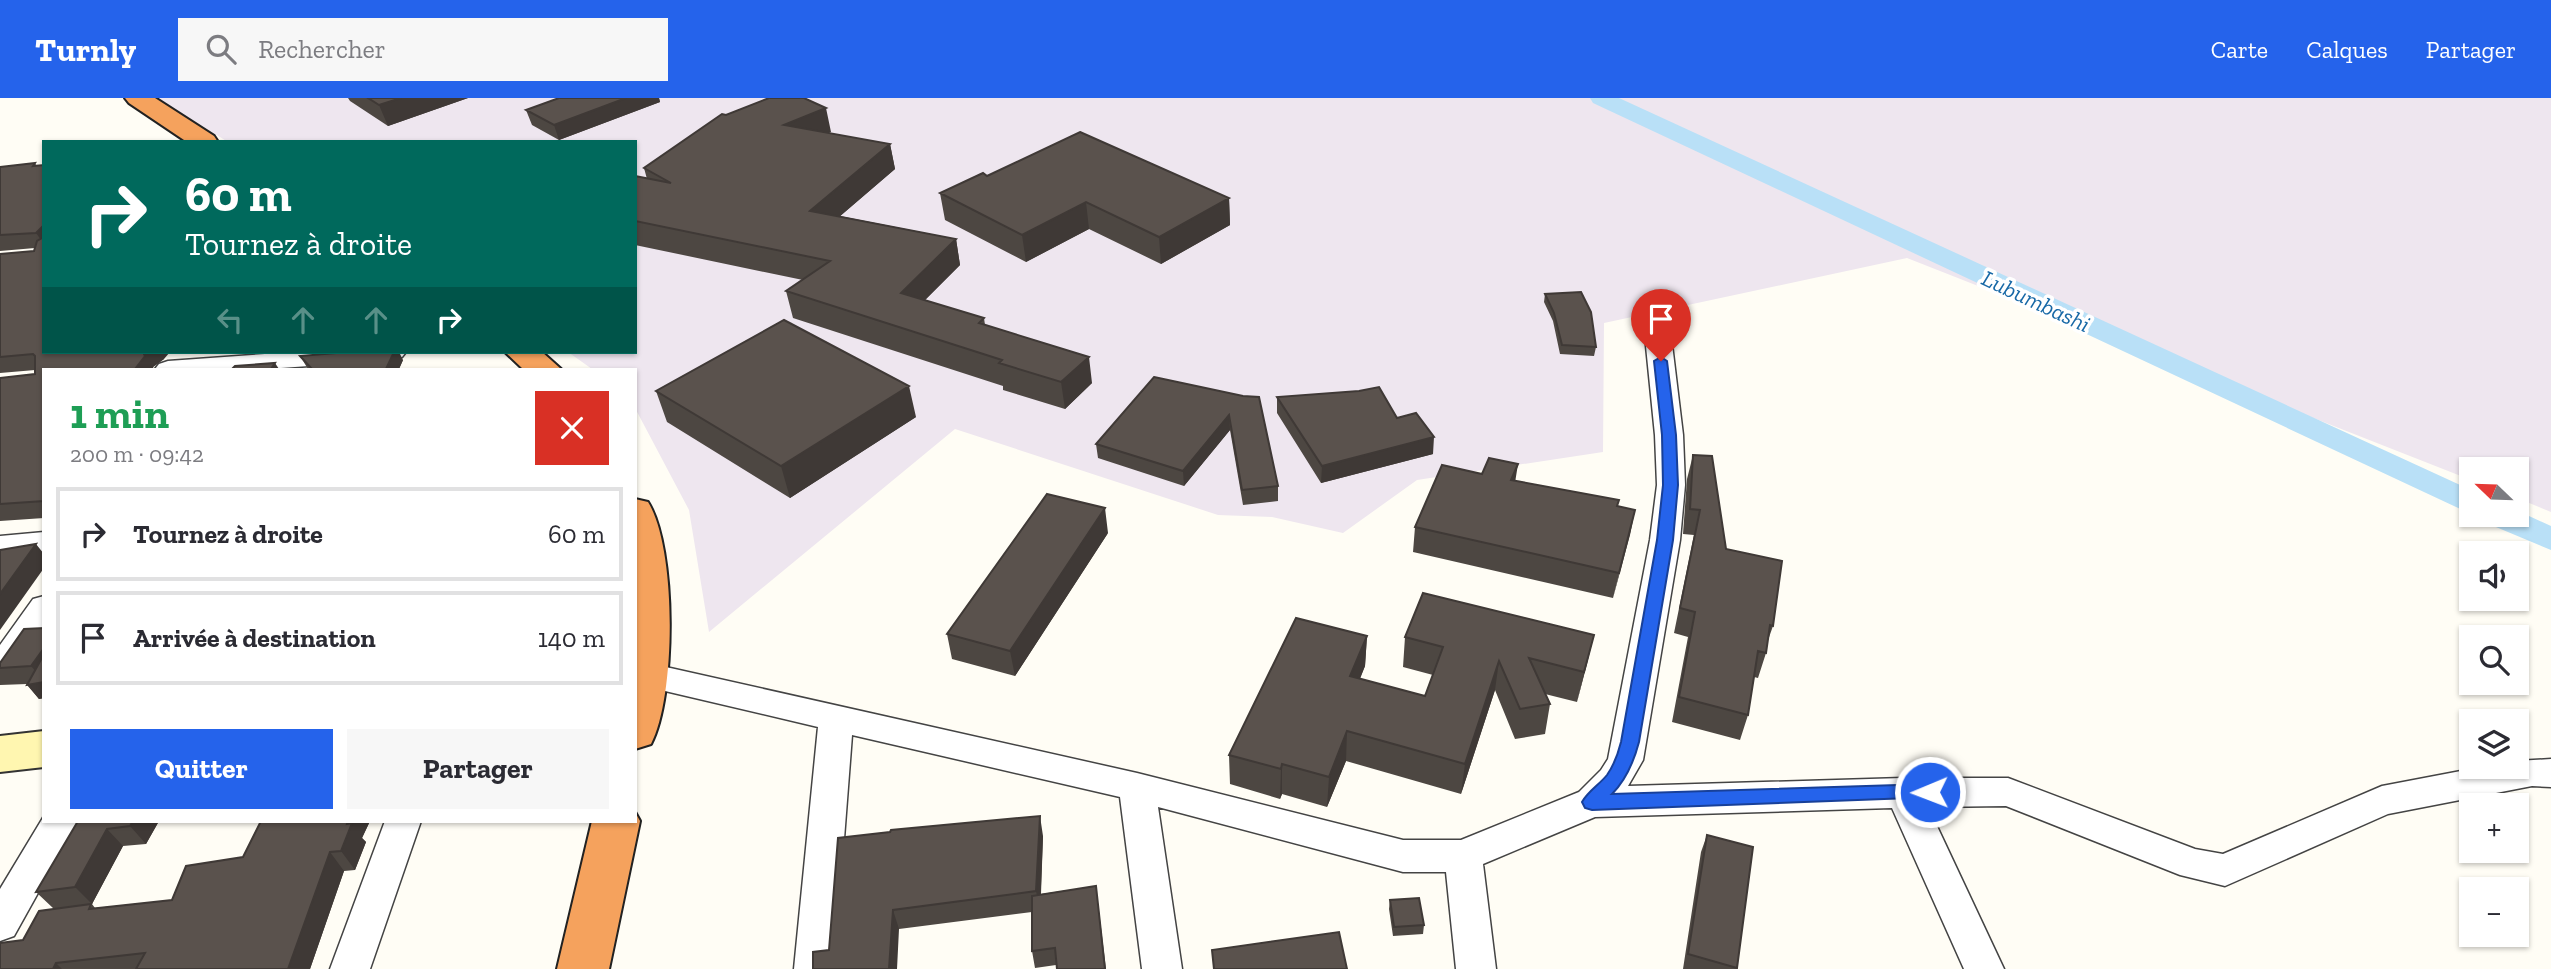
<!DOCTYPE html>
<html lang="fr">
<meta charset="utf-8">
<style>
body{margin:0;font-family:"Zilla Slab",serif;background:#f7f7f7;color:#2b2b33;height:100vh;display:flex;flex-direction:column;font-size:26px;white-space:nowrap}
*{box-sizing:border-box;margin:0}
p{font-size:23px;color:#7c7c81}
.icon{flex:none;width:38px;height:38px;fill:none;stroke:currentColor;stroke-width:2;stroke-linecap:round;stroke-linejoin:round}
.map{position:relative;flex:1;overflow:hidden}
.panel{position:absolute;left:42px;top:270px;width:595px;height:455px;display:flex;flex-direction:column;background:#fff;border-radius:0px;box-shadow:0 2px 5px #0004}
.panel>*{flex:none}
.banner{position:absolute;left:42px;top:42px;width:595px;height:214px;border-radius:0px;box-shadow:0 2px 5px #0004;background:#00695c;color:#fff;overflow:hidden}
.needle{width:46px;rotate:293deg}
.tools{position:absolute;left:2459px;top:359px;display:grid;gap:14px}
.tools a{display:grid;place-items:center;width:70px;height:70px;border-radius:0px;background:#fff;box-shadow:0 2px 5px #0004;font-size:35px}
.pin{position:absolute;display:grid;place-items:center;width:60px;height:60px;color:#fff;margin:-72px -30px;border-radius:50% 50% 50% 0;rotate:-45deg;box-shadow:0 0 7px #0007}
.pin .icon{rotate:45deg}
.me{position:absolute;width:77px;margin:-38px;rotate:269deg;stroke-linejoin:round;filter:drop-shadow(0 0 5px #0008)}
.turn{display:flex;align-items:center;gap:24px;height:147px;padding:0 28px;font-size:32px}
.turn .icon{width:91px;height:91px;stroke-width:2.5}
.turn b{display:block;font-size:49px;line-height:60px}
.lanes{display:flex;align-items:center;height:66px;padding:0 28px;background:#0003;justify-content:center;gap:35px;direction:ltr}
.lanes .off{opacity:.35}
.round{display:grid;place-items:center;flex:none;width:74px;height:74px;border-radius:0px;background:#f7f7f7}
.head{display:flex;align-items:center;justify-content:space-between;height:119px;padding:0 28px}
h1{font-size:42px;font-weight:800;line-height:52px;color:#1e9e55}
.button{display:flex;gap:14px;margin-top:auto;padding:14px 28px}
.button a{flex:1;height:80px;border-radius:0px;background:#2563eb;color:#fff;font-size:28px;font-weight:800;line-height:80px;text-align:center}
.button a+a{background:#f7f7f7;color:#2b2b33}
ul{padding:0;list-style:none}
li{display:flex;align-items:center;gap:21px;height:94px;margin:0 14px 10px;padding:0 14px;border:4px solid #e1e1e2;border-radius:0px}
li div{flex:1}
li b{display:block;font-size:26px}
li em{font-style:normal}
header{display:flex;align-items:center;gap:42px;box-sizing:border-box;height:98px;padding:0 35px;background:#2563eb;color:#fff}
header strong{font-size:33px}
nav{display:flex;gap:38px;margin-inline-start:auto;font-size:24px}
.search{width:490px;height:63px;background:#f7f7f7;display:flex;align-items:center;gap:18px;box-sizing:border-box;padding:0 24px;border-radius:0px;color:#7c7c81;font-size:26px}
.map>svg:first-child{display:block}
.industrial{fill:#eee6ef}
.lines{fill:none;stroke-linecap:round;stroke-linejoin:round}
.canal{fill:#b9e0f7;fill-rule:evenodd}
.street-casing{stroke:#444;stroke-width:3}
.secondary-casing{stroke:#333;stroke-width:4}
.highway-casing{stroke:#222;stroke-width:4}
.street{fill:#fff;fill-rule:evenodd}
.secondary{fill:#fff6b0;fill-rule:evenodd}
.highway{fill:#f5a25d;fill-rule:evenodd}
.wall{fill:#4d4742}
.shaded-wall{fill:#3f3936}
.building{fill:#5a524d;stroke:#3f3936;stroke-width:2}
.route{fill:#2563eb;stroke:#184099;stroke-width:2}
.labels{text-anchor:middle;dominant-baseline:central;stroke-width:7;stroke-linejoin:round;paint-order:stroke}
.water-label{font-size:23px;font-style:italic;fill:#1768a6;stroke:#fff}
</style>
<header>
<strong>Turnly</strong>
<div class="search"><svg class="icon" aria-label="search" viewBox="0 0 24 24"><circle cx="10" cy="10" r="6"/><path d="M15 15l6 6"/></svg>Rechercher</div>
<nav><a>Carte</a><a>Calques</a><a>Partager</a></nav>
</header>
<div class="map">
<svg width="2551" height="871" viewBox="0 0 2551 871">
<rect width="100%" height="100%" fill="#fffdf5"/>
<!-- industrial -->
<path class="industrial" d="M157 0H2551V414L2517 400 2516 371H2471V382L1907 160 1604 225 1603 354 1417 382 1343 435 1272 419 1218 417 955 331 709 534 689 412 635 310V271H592L568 254H635V44H228Z"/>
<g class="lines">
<!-- canal -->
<path class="canal" d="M1590 0H1619L2471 392V416L1593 5Z
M2516 412 2551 428V452L2484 424 2480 416H2516Z"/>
<!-- street casing -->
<g class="street-casing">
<path id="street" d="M1658 230 1667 233 1671 238 1683 337 1685 387 1680 442 1643 662 1628 688 1903 680H2008L2195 751 2223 756 2382 688 2487 668H2516V663L2551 661V689L2532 688 2388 716 2225 788 2180 777 2006 708 1928 709 2004 871H1964L1892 710 1595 719 1483 766 1496 871H1456L1446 774H1403L1158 709 1182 871H1142L1120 699 852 637 834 871H794L818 629 648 589 635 584 636 568 648 565 1137 675 1403 742H1461L1579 694 1601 672 1608 661 1650 442 1657 387 1655 337 1645 238 1649 233Z
M294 254H406L402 259 393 262 267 271H155L159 266 168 263Z
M44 434V454L0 458V438Z
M44 498V534L12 581 0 584V547L33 501Z
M44 718V723H78L14 838 0 843V791Z
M385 723H421L370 871H330Z"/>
</g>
<!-- secondary casing -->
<g class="secondary-casing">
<path id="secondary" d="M44 633V669L0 674V638Z"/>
</g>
<!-- highway casing -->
<g class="highway-casing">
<path id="highway" d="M125 0H155L214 38 218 44H187L129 5Z
M505 254H542L561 271H523Z
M635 401 648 404C677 450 676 599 651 646L635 651Z
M635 714 640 723 609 871H557L592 723H635Z"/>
</g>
<!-- street -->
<use href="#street" class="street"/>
<!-- secondary -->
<use href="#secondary" class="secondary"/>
<!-- highway -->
<use href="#highway" class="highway"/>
</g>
<!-- wall -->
<path class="wall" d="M348 0H468L388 28 350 3Z
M559 0H659L660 4 559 42 532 27 526 12Z
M831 34 828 35 890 46 895 71 840 118 956 141 960 167 925 202 984 220 985 227 1092 285 1065 311 1003 292V288L793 220 786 193 803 182 635 147V78L647 81 644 70Z
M35 65 36 67H44V254L164 261 153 269 44 271V420L0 423V280L35 276V272L0 275V156L34 153 35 150 0 153V69Z
M987 78 1229 100 1230 127 1161 166 1089 131 1026 164 945 122 940 95Z
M1545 196 1596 249 1594 258 1560 256 1553 223 1544 204Z
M300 258 403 262 399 271H308Z
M656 293 916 319 790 400 667 324Z
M1243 298 1278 388V403L1243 407 1230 332 1184 388 1098 360 1096 346Z
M1277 299 1397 320 1433 356 1321 385 1277 315Z
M1693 357 1726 451 1773 528 1767 545 1766 555 1758 580 1754 579 1748 617 1740 642 1672 624 1688 539 1674 535 1694 437 1683 436 1687 381Z
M1515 383 1635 412 1613 500 1413 454 1415 429Z
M1108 435 1015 578 952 561 947 536Z
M44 530V600L39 601 27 586 0 587V565Z
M1594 537 1577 604 1545 596 1550 606 1545 636 1515 641 1495 592 1461 696 1346 663 1327 709 1282 696 1280 701 1230 686 1229 657 1367 538 1365 568 1360 581 1425 598 1433 577 1403 569 1405 539Z
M78 723H159L146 746 123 748 92 806 95 810 172 802 243 759 261 723H370L362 740 366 744 355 772 344 773 310 871H0L23 842 54 811 36 794Z
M1707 737 1753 749 1737 871H1683L1701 754Z
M1043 738 1041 796 1096 788 1106 871H1057L1056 867 1035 870 1032 853V814L899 831 829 852 838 740Z
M1390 802 1424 827 1423 836 1393 838 1389 811Z"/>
<!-- shaded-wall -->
<path class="shaded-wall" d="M401 0H468L388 28 379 7Z
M626 0H659L660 4 559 42 554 27Z
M826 10 831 34 790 51 784 27Z
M890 46 895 71 817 138 810 113Z
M1229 100 1230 127 1161 166 1159 139Z
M1086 104 1089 131 1026 164 1022 137Z
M44 127V146L36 135Z
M956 141 960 167 906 221 901 195Z
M143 254H170L164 261 153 269 154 271H135Z
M394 254H399L403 262 399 271H386Z
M1089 259 1092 285 1065 311 1061 284Z
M275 265 279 271H271Z
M909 288 916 319 790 400 781 368Z
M1229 317 1230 332 1184 388 1183 373Z
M1434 339 1433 356 1321 385 1322 368Z
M1518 366 1514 391 1511 382Z
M1105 410 1108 435 1015 578 1010 553Z
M1635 412 1630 437 1613 500 1619 475Z
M36 446 44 456V470L0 532V496Z
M1594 537 1587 566 1577 604 1584 574Z
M1367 538 1365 568 1348 608 1350 578Z
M44 550V583L31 568Z
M1499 563 1495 592 1461 696 1465 666Z
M44 584V600L39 601 27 587Z
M1347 633 1346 663 1327 709 1329 679Z
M1282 666V696L1280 701 1281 671Z
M1040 718 1043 738 1040 813 1036 793Z
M133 723H159L146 746 130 728Z
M348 723H370L362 740 366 744 355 772 341 753Z
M107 731 123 748 92 806 75 789Z
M330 754 344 773 310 871H288Z
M893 812 899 831 897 871H889Z
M56 865 62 871H53Z"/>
<!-- building -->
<path class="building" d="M368 0H401L379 7Z
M559 0H626L554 27 526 12Z
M769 0H804L826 10 784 27 890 46 810 113 956 141 901 195 984 220 979 225 1089 259 1061 284 999 265 1002 262 786 193 830 163 635 123V78L671 85 644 70 722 16 726 17Z
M1080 34 1229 100 1159 139 1086 104 1022 137 940 95 983 75 987 78Z
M35 65 33 68 44 67V127L36 135 0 137V69Z
M44 139V254H143L145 258 135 271H44V403L0 406V280L35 276V258L33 256 0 259V156L34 153 37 143Z
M1581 194 1591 214 1596 249 1562 247 1554 215 1545 196Z
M784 222 909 288 781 368 656 293Z
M348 254H394L386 271H312L300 258Z
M275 265 271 271H232L235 268Z
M1154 279 1243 298 1259 299 1278 388 1242 392 1229 317 1183 373 1096 346Z
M1379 289 1397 320 1416 315 1434 339 1322 368 1277 299 1359 293Z
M1693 357 1712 358 1726 451 1782 463 1773 528 1770 527 1766 555 1758 553 1748 617 1679 599 1695 514 1680 510 1700 412 1690 411Z
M1489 360 1518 366 1511 382 1619 402 1617 408 1635 412 1619 475 1415 429 1442 367 1482 376Z
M1047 396 1105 410 1010 553 947 536Z
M36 446 0 496V452Z
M1423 495 1594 537 1584 574 1529 560 1550 606 1520 611 1499 563 1465 666 1347 633 1329 679 1282 666 1281 671 1229 657 1296 520 1367 538 1350 578 1425 598 1443 549 1405 539Z
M44 530V550L31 568 0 570V565L24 531Z
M44 556V584L27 587Z
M1040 718 1036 793 893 812 889 871H813V854L829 852 838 740 890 734 891 732Z
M78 723H133L130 728 107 731 75 789 36 794Z
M261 723H348L347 726 352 725 341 753 330 754 288 871H136L145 855 56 865 53 871H0V845L23 842 39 813 91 806 89 811 172 802 186 768 243 759Z
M1707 737 1753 749 1737 870 1688 856Z
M1096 788 1105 871H1057L1055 850 1032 853V798Z
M1419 800 1424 827 1394 829 1390 802Z
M1339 834 1347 871H1214L1212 852Z"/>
<!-- route -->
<path class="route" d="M1661 259 1667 263 1676 337 1678 387 1673 442 1639 644C1634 663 1627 681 1612 696L1930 686 1937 688 1940 694 1937 699 1592 712 1585 710 1582 704C1588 693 1599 687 1607 677 1614 667 1618 656 1621 644L1657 442 1663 387 1662 337 1654 263Z"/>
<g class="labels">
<!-- water labels -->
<g class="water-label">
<text transform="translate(2036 203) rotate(25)">Lubumbashi</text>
</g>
</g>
</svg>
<div class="tools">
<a><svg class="needle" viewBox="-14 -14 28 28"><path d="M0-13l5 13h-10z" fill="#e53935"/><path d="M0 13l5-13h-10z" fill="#7c7c81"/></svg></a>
<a><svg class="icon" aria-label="sound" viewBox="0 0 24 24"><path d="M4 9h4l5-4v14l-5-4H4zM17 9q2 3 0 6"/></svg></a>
<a><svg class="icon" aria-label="search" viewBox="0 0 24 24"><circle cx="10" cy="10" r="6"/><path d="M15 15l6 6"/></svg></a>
<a><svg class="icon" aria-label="layers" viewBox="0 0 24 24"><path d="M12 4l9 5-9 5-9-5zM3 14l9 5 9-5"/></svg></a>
<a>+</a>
<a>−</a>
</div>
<div class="pin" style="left:1661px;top:263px;background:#d93025"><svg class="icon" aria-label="arrive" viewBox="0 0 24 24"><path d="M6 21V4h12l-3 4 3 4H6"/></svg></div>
<svg class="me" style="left:1930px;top:694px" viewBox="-20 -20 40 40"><circle r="17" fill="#2563eb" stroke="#fff" stroke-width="3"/><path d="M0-11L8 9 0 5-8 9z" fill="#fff"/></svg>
<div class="banner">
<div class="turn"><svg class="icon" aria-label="right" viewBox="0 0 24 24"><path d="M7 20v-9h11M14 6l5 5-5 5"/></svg><div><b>60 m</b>Tournez à droite</div></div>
<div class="lanes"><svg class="icon off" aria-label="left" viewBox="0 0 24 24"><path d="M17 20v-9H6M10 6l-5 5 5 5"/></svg><svg class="icon off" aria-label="ahead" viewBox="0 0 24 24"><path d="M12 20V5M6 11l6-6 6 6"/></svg><svg class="icon off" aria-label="ahead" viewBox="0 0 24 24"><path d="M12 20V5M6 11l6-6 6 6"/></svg><svg class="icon" aria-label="right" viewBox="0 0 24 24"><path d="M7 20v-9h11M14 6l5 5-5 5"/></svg></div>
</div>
<section class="panel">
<div class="head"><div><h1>1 min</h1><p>200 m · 09:42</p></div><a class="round" style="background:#d93025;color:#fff"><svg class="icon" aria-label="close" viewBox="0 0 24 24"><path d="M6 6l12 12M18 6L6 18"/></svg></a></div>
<ul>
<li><svg class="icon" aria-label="right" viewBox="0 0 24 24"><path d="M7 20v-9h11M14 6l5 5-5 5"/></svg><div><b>Tournez à droite</b></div><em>60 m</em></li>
<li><svg class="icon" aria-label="arrive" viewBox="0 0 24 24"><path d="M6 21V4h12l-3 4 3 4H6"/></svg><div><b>Arrivée à destination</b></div><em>140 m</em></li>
</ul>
<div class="button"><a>Quitter</a><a>Partager</a></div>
</section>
</div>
